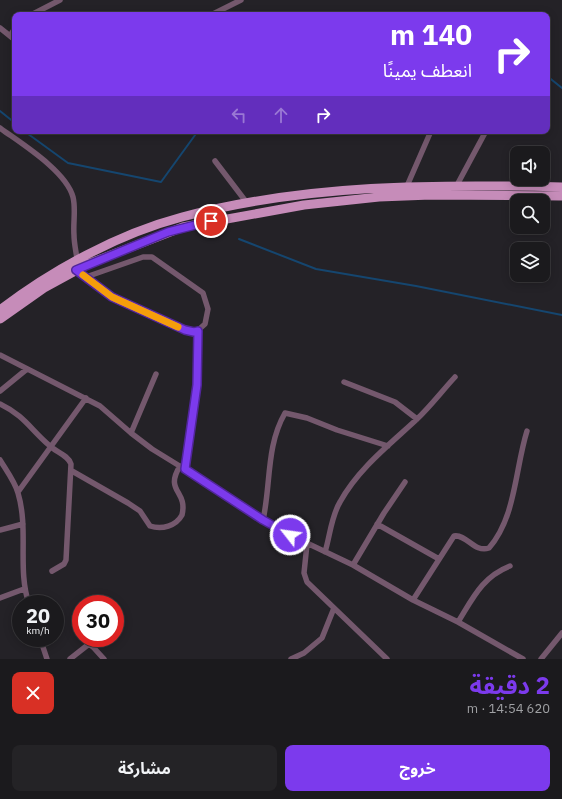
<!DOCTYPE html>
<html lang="ar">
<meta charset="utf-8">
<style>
body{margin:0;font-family:"IBM Plex Sans","Noto Sans Arabic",sans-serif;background:#242326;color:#f1f3f6;direction:rtl;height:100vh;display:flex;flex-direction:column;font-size:15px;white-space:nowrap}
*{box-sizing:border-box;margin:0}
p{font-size:13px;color:#a0a1a4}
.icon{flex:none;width:22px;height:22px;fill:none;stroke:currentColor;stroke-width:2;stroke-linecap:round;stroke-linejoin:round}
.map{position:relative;height:659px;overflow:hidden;direction:ltr}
.details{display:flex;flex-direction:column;background:#1b1a1d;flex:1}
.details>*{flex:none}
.banner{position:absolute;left:12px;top:12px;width:538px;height:122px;border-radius:8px;box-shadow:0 2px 10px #0003,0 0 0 1px #39383b;direction:rtl;background:#7c3aed;color:#fff;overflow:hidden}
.buttons{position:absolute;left:510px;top:146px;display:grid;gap:8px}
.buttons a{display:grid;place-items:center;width:40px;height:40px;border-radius:8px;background:#1b1a1d;box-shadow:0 2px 10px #0003,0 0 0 1px #39383b;font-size:20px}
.speed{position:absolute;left:12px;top:595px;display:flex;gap:8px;font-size:20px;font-weight:700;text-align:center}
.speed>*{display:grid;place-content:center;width:52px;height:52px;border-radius:50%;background:#1b1a1d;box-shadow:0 2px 10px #0003,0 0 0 1px #39383b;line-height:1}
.speed small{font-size:10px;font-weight:400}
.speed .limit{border:6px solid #d22;background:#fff;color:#111}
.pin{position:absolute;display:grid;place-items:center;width:34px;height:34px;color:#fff;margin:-17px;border:2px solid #fff;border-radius:50%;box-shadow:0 1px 4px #0007}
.me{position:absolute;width:44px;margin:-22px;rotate:300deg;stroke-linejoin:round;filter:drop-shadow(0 0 3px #0008)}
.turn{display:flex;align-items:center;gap:14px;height:84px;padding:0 12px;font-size:18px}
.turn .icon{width:52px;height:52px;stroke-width:2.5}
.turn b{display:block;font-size:28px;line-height:34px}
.lanes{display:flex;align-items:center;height:38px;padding:0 12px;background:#0003;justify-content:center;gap:20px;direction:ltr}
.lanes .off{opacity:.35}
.round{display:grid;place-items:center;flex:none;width:42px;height:42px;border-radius:8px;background:#242326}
.overview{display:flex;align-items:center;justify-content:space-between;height:68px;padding:0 12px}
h1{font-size:24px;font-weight:700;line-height:30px;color:#7c3aed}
.button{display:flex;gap:8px;margin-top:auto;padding:8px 12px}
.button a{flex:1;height:46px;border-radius:8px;background:#7c3aed;color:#fff;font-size:16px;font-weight:700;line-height:46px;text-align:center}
.button a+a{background:#242326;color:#f1f3f6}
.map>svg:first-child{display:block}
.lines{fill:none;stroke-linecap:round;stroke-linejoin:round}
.stream{stroke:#15466f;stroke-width:2}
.minor{stroke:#74586d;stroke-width:5.5}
.primary{stroke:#c68cb9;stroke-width:9}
.route-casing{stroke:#51269a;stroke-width:10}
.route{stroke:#7c3aed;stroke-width:7}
.slow{stroke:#f59e0b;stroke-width:7}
</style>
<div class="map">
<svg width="562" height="659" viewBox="0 0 562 659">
<rect width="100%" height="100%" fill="#242227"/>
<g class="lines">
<!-- stream -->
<path class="stream" d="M547 76 562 88
M0 111 15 123
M24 131 68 163 161 182 198 131
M239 239 316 269 416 286 562 315"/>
<!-- minor -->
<path class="minor" d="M31 15 60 0
M211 15 241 0
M0 28 15 40
M10 36 15 28
M0 128C22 144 66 171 73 197 76 209 73 222 74 235 74 243 76 251 77 259
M215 161 247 203
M457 185 486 131
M407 186 431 131
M76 270 113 297 185 330 196 332 205 324 208 309 203 293 152 257H143L86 277
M0 355 100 406 131 433 152 449 225 494 263 520 290 535 353 565 413 600 458 622 523 659
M344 382 395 402 417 419
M0 391 27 369
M0 404C25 416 30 429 50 446 56 452 68 455 71 464L66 560 64 564 52 571
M131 433 156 374
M0 460C6 470 15 482 18 493 29 530 17 569 29 604
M185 469 197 385 198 331
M72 471 128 503 140 511 150 526C162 530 176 526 182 515 188 490 164 492 180 466
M18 492 86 398
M263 520C271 484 266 446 285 413L307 418 337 430 388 446
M377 524 439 559
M0 530 23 524
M307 544 304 573 307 582 387 659
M325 552C330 536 331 517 340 502 358 469 389 445 416 420 430 407 442 391 455 377
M353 565 384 513 405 482
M0 598 24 589
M413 600 454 536C467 534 474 553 489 548 516 517 515 469 527 431
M458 622C473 598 482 577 510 566
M40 638 47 659
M70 659 89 644 93 647 104 659
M291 659 304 653 322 638 334 608
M541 659 562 633"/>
<!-- primary -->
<path class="primary" d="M0 310C52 270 118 234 182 217 306 184 435 184 562 187
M0 319 44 288 88 264 183 227 304 205 379 197 431 195 562 196"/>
</g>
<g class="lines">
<!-- route casing -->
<g class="route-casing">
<path id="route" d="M211 221 168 232 76 270 112 297 185 330 194 332 198 331 197 385 185 469 263 520 290 535"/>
</g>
<!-- route -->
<use href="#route" class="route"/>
<!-- slow -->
<path class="slow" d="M83 275 112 297 178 327"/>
</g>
</svg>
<div class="buttons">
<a><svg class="icon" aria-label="sound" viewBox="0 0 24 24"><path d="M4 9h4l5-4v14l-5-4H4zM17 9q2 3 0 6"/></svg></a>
<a><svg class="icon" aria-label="search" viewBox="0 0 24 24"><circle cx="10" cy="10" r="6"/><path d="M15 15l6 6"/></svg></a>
<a><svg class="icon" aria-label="layers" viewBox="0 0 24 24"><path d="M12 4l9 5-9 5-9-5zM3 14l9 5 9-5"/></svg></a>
</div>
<div class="speed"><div>20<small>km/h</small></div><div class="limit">30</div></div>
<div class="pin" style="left:211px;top:221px;background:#d93025"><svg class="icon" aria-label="arrive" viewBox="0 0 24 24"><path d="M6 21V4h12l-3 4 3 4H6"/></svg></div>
<svg class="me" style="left:290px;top:535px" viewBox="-20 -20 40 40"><circle r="17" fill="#7c3aed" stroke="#fff" stroke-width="3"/><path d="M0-11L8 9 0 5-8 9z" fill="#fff"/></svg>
<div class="banner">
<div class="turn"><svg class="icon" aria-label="right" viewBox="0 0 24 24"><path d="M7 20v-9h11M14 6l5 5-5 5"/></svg><div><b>140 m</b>انعطف يمينًا</div></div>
<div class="lanes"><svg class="icon off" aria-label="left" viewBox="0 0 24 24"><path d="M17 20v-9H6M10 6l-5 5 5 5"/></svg><svg class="icon off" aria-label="ahead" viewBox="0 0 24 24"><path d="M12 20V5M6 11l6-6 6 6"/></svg><svg class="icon" aria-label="right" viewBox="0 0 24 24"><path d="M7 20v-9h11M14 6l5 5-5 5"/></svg></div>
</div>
</div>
<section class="details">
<div class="overview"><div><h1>2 دقيقة</h1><p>620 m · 14:54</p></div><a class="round" style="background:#d93025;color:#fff"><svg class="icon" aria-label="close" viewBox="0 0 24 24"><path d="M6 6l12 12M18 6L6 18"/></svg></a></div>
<div class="button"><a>خروج</a><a>مشاركة</a></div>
</section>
